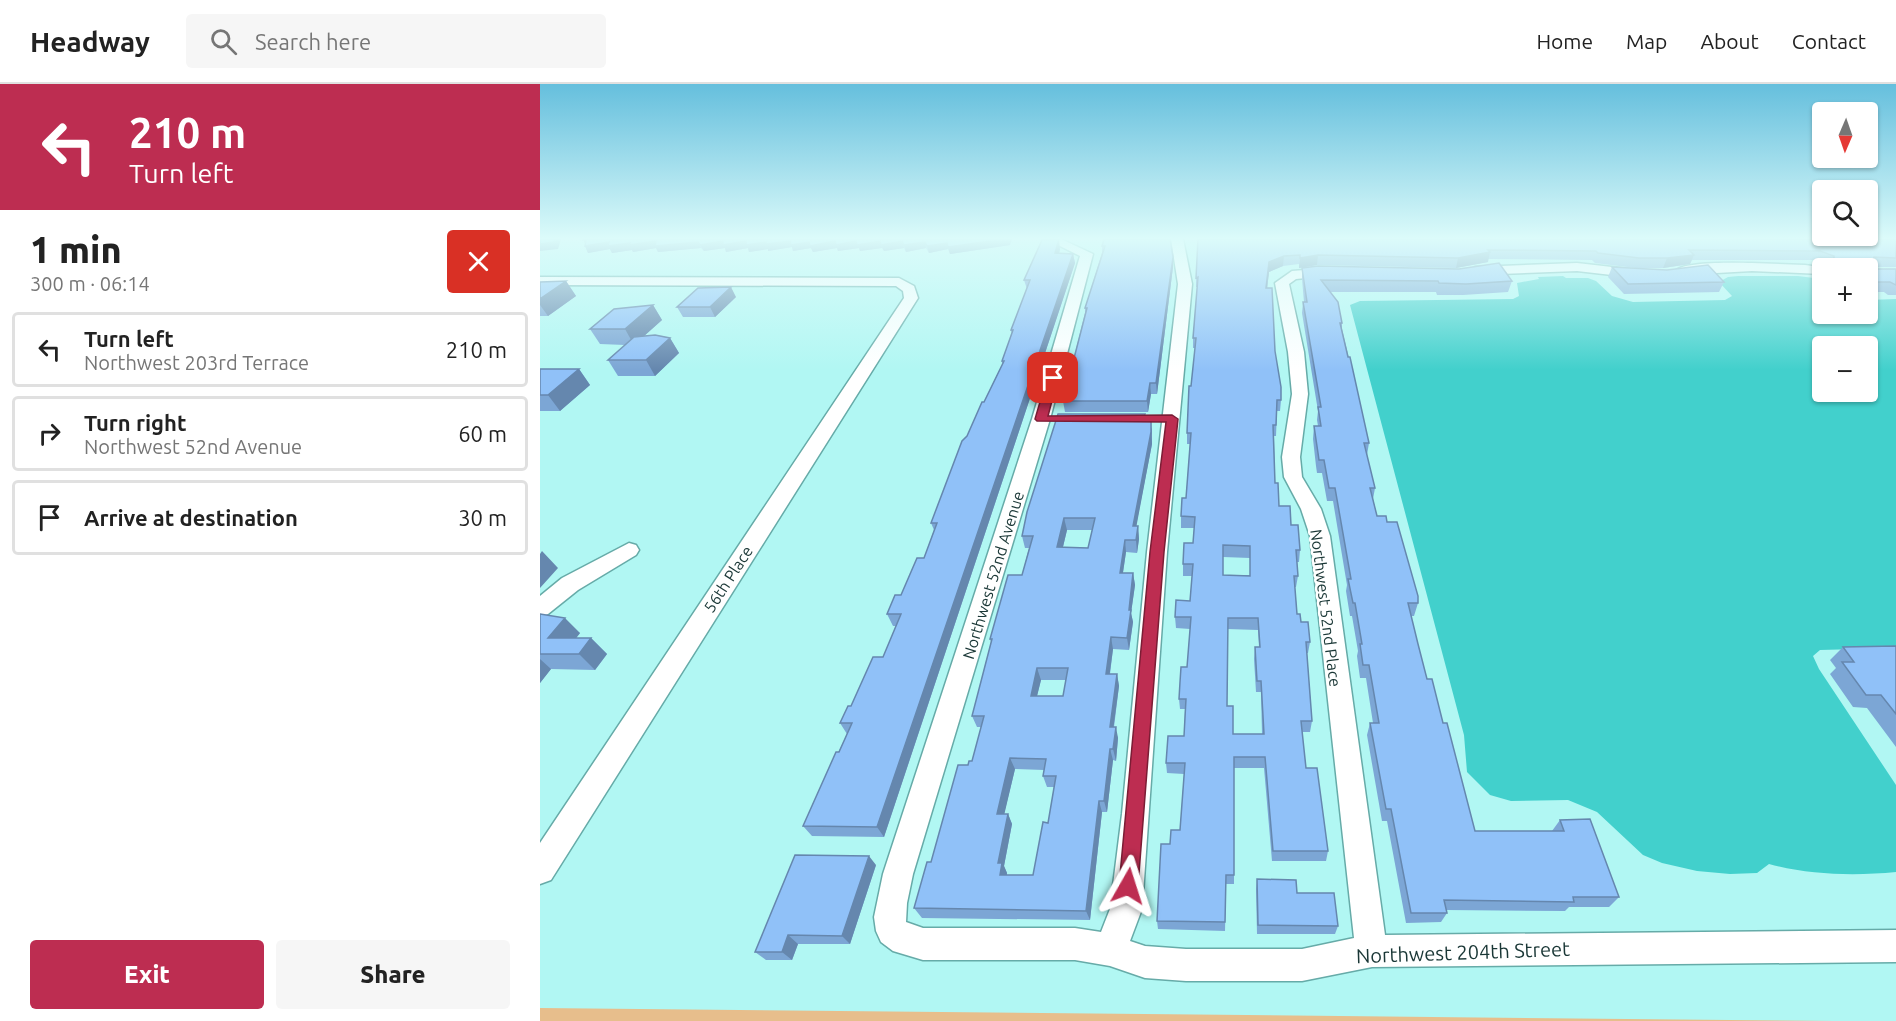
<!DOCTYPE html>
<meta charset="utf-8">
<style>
body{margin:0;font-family:Ubuntu,sans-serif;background:#f6f6f6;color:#222;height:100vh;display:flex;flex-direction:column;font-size:22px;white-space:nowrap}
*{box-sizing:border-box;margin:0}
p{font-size:20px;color:#767676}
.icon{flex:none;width:33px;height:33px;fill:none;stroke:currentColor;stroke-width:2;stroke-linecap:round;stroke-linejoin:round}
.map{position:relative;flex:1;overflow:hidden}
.sheet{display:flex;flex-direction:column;background:#fff;width:540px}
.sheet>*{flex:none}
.hud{background:#bd2d51;color:#fff;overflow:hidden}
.needle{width:39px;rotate:182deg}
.buttons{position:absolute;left:1272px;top:18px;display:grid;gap:12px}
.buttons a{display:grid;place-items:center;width:66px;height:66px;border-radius:6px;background:#fff;box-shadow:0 2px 4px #0004;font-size:30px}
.pin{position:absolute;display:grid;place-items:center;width:51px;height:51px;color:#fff;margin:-26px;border-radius:12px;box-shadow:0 3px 9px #0006}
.me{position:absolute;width:66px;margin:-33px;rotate:6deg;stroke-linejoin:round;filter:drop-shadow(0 0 4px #0008)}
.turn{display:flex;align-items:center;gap:21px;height:126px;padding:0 30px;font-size:27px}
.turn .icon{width:78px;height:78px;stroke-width:2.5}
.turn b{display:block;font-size:42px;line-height:51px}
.round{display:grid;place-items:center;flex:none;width:63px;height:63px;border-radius:6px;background:#f6f6f6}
.summary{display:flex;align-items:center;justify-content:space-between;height:102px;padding:0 30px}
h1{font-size:36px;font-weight:800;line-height:45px}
.button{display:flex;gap:12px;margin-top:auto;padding:12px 30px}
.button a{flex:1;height:69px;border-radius:6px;background:#bd2d51;color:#fff;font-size:24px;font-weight:800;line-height:69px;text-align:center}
.button a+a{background:#f6f6f6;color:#222}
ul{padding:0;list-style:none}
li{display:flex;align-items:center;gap:18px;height:75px;margin:0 12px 9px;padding:0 18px;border:3px solid #e0e0e0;border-radius:6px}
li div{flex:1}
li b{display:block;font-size:22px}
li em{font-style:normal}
header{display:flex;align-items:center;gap:36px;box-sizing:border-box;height:84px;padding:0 30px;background:#fff;border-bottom:2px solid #e0e0e0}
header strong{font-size:28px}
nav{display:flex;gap:33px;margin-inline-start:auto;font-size:21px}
.search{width:420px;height:54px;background:#f6f6f6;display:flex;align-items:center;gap:15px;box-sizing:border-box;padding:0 21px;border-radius:6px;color:#767676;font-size:22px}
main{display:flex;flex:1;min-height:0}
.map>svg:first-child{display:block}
.green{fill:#e7be8c}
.water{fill:#42d0cc;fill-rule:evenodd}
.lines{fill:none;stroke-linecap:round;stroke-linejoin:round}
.street-casing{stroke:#66aba8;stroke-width:3}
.street{fill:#fff;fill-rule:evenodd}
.wall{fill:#7ca6d5;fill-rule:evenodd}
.shaded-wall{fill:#6587ae}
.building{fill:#90c1f8;stroke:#6587ae;stroke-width:1.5;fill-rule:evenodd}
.route{fill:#bd2d51;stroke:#7b1d35;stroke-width:1.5}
.labels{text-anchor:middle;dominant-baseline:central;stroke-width:5;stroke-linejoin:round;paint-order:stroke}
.street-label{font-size:16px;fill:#1a3736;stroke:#fff}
.near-street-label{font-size:20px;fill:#1a3736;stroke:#fff}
</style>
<header>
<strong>Headway</strong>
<div class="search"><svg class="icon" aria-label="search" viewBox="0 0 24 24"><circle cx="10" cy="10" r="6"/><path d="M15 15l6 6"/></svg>Search here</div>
<nav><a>Home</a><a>Map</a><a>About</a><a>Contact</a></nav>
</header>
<main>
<section class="sheet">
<div class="hud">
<div class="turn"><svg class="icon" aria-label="left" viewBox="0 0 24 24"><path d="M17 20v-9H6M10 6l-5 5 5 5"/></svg><div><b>210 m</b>Turn left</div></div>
</div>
<div class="summary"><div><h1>1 min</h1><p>300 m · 06:14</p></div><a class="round" style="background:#d93025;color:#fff"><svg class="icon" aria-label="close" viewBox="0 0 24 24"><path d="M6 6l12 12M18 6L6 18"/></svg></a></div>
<ul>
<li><svg class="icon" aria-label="left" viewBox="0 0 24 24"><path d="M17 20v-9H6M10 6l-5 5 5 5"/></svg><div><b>Turn left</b><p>Northwest 203rd Terrace</p></div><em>210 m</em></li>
<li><svg class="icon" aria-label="right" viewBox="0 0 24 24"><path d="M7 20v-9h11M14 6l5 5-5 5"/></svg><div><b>Turn right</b><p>Northwest 52nd Avenue</p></div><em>60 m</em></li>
<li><svg class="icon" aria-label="arrive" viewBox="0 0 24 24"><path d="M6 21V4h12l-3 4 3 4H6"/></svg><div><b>Arrive at destination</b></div><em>30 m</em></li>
</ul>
<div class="button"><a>Exit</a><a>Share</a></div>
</section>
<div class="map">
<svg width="1356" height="937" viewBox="0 0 1356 937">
<rect width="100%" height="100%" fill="#b1f7f3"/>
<!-- green -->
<path class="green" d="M0 924 1294 937H0Z"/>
<!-- water -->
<path class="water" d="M1023 192 1026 194H1048L1056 197 1072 212 1093 218 1185 216 1192 212 1179 198 1188 193 1198 192H1258L1282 195V230H1328V216L1356 215V564L1280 566 1273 572 1279 585 1356 701V788C1315 792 1268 791 1229 780L1217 789 1190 790 1157 787 1122 779 1103 771 1057 728 1028 716 971 717 950 711 927 688 924 651 810 221 820 217 973 215 979 212 977 199 999 195 998 193ZM1282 262H1328V308H1282Z"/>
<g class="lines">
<!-- street casing -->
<g class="street-casing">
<path id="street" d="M506 155H521L553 170 510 335 373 790 367 819 366 838 383 844H535L561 848 570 825 582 730 607 468 638 200 631 155H643L652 200 627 468 602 825 590 857 605 862 646 865H762L814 854 770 452 761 425 744 393 742 373 752 310 748 268 735 199 752 187 790 184 797 188 795 191 756 195 749 200 764 268 768 310 760 373 762 393 781 425 790 452 845 851 1356 846V878L832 883 762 897H646L605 894 570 882 535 876H383L353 867 341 858 336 847 334 833 343 790 492 335 540 172Z
M1037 179 1098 186 1105 190 1098 194 1037 187 935 191 929 187 935 183Z
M1212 179 1265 181 1287 184H1282V190L1212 187 1141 191 1135 187C1146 177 1195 179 1212 179Z
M0 193 359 194 374 202 378 214 11 796 0 800V759L364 214 363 207 356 202 0 201Z
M89 459 96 461 99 466 96 471 38 506 8 530 0 533V512L22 494Z"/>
</g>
<!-- street -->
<use href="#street" class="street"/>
</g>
<!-- wall -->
<path class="wall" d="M44 155 470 161 410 170 408 165 389 169 386 164 366 168 364 164 344 167 342 164 320 167 319 164 298 167 297 164 273 168 271 164 253 167 252 163 228 167V165L209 168 208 164 186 168 185 164 164 167 161 164 118 168 116 164 93 168 92 166 72 169 70 165 48 169 45 162V159Z
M630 155 633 183 617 310H611L608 328H525L523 317 545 229V224L562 169V162L631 155Z
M658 155H1356V183H1332L1334 185H1356V211H1348L1344 208H1328V184H1288L1289 181 1274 176H1152L1150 180 1123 184H1095L1055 179 1052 176 948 175V178L916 184 777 181 759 184V180L743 182 729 188 727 204 741 316 740 327H737L736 352H734L735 399 739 422 751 441 760 466 759 478H757L758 492 756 503H755L757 530 770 558 768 569H767L772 637 770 648H762L766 684 788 767 786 777H732L724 684H694V800H686L685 847 618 845 617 837 630 760 640 746 644 690 627 689 626 679 644 652 645 625H640L639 615 647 583 650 545 636 544 635 533 650 517 652 492H643V480L653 459 654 444H641V432L646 414 650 360H647V349L655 264H653V254L657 203H656V194ZM683 473 710 474V491H683ZM687 545 718 546 719 563H715L714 575 716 608H721L722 650H693L687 622Z
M520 165 519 169 533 170 535 179 344 753 272 752 263 742 307 650 300 639 343 573 356 542H353L347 530 361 511 384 474 394 446 391 439 427 352 462 281V277L472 250 471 246 487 205 484 196Z
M1072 183 1184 198 1179 208 1084 210 1068 193Z
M762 184 972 197 968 208 923 211H897L896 208H790L802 239V245L829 359 827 371 835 404 833 415 837 432 847 438 878 519 874 532H871L878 560 887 595 903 639 935 747H1012L1020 736 1079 813 1069 823H1029L1025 827 906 826 907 829 901 838 866 839 847 737H842L827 651 830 639H833L826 594H820L817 572 818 567 812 532H810L806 507 807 501 793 417H787L782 389H777L776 382 773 355 774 342H778L777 336 778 327 762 229 763 218H764L762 195Z
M26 197 36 212 8 232H0V198Z
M196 213 175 233H143L137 223Z
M113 221 122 236 104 252 130 254 139 269 115 292H78L68 276 85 261 60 260 50 245Z
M0 285H39L50 301 20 327H0Z
M605 330V333L612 345V360L596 442H598L599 455 597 469 586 468 583 489H593L595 501 591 529 593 538 589 566 573 565 570 590H577L579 602 574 643 578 654 576 677 573 676 567 728H562L550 836 382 834 374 824 428 681 432 677 441 643H437L432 632 451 558 450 555 482 491 489 464H485L482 452ZM527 446H552L548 464 523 463ZM501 596H526L523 612H497ZM475 685 504 686 503 692 507 703H514L508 739 493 791H467V789L464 782 472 740 468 730H464Z
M0 530 40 549 36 554H51L67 570 55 586 11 585 0 599Z
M1356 562V663L1327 624 1313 623 1290 590 1296 584 1290 576 1303 563Z
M336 781 310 860H258L252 876H226L215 868Z
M717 795 757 809 798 842 795 850H717L716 805Z"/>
<!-- shaded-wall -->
<path class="shaded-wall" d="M15 155H21L18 165 0 167V160Z
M465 155H472L470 161 410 170 408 163Z
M519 155 520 165 517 179 515 169Z
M43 156 69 158 90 159 116 157 158 158 161 164 118 168 116 164 93 168 92 166 72 169 70 165 48 169 45 162H47Z
M183 157H340L342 164 320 167 319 164 298 167 297 164 273 168 271 164 253 167 252 163 228 167V165L209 168 208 164 186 168 185 164 164 167 160 161Z
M362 157 364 164 344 167 341 161Z
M385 158 386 164 366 168 364 161Z
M407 159 408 165 389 169 387 162Z
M950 168 948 178 916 184 918 174Z
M533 170 535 179 344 753 337 743Z
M778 171 777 181 759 184 760 174Z
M1154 171 1150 180 1123 184 1127 174Z
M744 172 743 182 729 188 726 214 729 178Z
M633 173V183L617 310 616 299Z
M26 197 36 212 8 232 0 221V215Z
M191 203 196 213 175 233 170 223Z
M113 221 122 236 94 261 85 245Z
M130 254 139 269 115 292 106 276Z
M39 285 50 301 20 327 8 311Z
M610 299 611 310 608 328 607 317Z
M611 333 612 360 594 455 593 442Z
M524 434 527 446 520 475 517 463Z
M598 442 599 455 597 469 596 456Z
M585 456 586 468 581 501 580 489Z
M2 467 18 484 0 504V470Z
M593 489 595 501 591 529 593 538 589 566 587 554 589 526Z
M25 534 40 549 24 570 8 554Z
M571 553 573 565 568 602 566 590Z
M51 554 67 570 55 586 39 570Z
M0 575 11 585 0 599Z
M497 584 501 596 494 624 491 612Z
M577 590 579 602 572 654 570 643Z
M576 643 578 654 576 677 573 665Z
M570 665 573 676 567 728 564 717Z
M470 674 475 685 462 740 457 730Z
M559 717 562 728 550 836 546 827Z
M468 730 472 740 464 782 467 789 465 801 460 791 458 779Z
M329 772 336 781 310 860 302 852Z
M248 851 258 860 252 876 242 868Z"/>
<!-- building -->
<path class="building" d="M0 155H15L14 158 0 160Z
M44 155H465L408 163 407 159 387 162 385 158 364 161 362 157 341 161 340 157 317 161 316 157 296 161 295 157 270 162 269 158 251 161 250 157 226 160V158L206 161V157L183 161V157L160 161 158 158 115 162 116 157 89 161 90 159 68 162 69 158 45 162 46 156H43Z
M519 155 515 169 533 170 337 743 263 742 296 668H299L312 639H300L308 622H311L333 573H343L361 530H347L355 511H361L377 474H384L397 439H391L422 357 427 352 442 318H444L464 277H462L473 246H471L490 196H484L502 156Z
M564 155H630L633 173 616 299H610L607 317H523L547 224H545L565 162H562Z
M658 155H1356V174L1334 173 1332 183 1334 185H1356V201L1350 198H1328V184H1308L1294 175V172L1280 167 1149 166 1154 171 1127 174H1099L1058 169 1056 167 948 166 950 168 918 174 778 171 760 174V171L744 172 729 178 726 204H732L735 267 741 303V316H737L736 341H733L735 399H738L739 422H750L751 441H758L760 466H756L758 492H754L757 530H760L761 538H768L770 558H766L772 637H761L766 684H777L788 767H733L725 673H694V791H686L685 838 617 837 621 760H630L631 746H640L645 679H626L628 652H644L646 615H639L640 598 641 583H647L651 533H635L636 516 650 517 653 480H643L644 459H653L655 433 641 432 642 414H646L651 349H647L649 302H651L656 254H653L658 193 656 194ZM683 461 710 462V492L683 491ZM688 534H718L720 563H715L717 597H721L724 650H693V622H687Z
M959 179 972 197 926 200 899 199 898 197 781 196 798 218 802 239H800L808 273H810L829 359H824L835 404H830L837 432H846L847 438H857L878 512V519H868L878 560 887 595H892L903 639H907L935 747H1024L1020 736 1050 735 1079 813H1033L1034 818 904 816 907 829H871L851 725H846L830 639H839L829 581H823L820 560H822L815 519H813L808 495H811L795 404H789L784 376H779L778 369 774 342H781L778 323H781L763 218H767L762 184 778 182 919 185Z
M1168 181 1184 198 1088 200 1072 183 1127 186Z
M26 197 0 215V198Z
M191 203 170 223H137L158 204Z
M113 221 85 245H50L74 225Z
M115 251 130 254 106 276H68L94 253Z
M0 285H39L8 311H0Z
M518 330H605L604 333H611V348L593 442H598L596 456H585L580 489H593L589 526H591L587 554 571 553 566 590H577L570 643H576L573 665H570L564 717H559L546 827 374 824 387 778H391L418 681H428L429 677H432L444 632H432L452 555H450L468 491H482L493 452H482L487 428ZM524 434H555L548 464 517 463ZM497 584H528L523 612H491ZM470 674 506 675 503 692H516L508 739 503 738 493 791H460L462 779H458L468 730H457Z
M0 530 25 534 8 554H51L39 570H0Z
M1356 562V630L1341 611H1326L1302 578H1314L1303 563Z
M255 771 329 772 302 852 248 851 242 868H215Z
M717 795 756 796 757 809H794L798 842 718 841Z"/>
<!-- sky -->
<linearGradient id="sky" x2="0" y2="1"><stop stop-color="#65bfdd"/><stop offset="0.54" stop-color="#dcfbfa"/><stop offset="1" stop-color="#dcfbfa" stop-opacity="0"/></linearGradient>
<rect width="1356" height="286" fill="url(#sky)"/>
<!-- route -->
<path class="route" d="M513 291 518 294 508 332 632 331 638 335 624 468 598 802 595 809 588 812 581 809 579 802 610 468 626 338 497 337 495 335 507 294Z"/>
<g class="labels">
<!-- street labels -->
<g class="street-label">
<text transform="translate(453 491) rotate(-73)">Northwest 52nd Avenue</text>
<text transform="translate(188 495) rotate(-57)">56th Place</text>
<text transform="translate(786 524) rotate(83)">Northwest 52nd Place</text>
</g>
<!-- near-street labels -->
<g class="near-street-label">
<text transform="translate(923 868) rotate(-2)">Northwest 204th Street</text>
</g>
</g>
</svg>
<div class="buttons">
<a><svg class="needle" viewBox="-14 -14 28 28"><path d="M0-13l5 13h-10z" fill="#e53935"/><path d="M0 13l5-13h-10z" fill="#767676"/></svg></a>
<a><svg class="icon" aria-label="search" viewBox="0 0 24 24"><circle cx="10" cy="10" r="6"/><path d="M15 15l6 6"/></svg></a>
<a>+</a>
<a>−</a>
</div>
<div class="pin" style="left:513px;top:294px;background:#d93025"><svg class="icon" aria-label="arrive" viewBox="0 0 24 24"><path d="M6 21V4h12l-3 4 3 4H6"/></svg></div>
<svg class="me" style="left:588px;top:802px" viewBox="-20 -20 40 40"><path d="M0-17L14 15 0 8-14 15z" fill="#bd2d51" stroke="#fff" stroke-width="4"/></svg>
</div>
</main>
